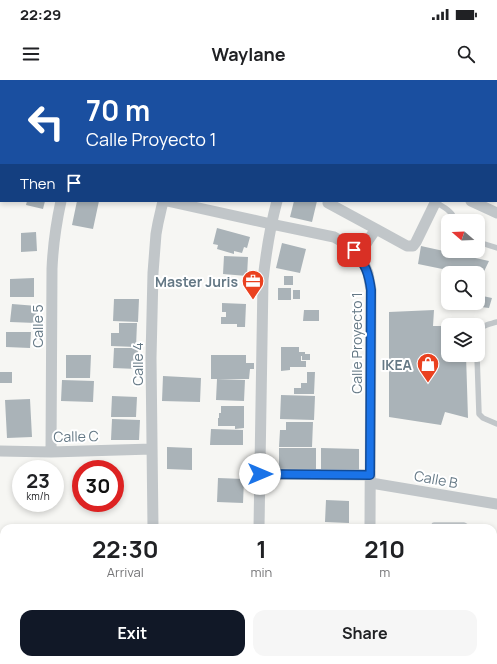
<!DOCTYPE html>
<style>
body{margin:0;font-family:Manrope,sans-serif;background:#f6f6f6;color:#202124;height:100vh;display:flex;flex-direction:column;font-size:15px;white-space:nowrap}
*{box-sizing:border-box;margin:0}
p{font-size:13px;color:#757577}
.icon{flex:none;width:22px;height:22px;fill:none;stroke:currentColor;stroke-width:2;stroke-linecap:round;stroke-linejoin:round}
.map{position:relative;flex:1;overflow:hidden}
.panel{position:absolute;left:0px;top:444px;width:497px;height:140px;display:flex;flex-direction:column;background:#fff;border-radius:12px 12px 0 0;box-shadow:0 2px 6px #0003}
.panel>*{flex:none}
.top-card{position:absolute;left:0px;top:0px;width:497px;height:122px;box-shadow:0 2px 6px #0003;background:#1a4fa0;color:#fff;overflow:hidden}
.needle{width:26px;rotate:289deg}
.controls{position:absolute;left:441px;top:134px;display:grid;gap:8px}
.controls a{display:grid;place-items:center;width:44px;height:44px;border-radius:8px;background:#fff;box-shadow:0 2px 6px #0003;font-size:20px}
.speed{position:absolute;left:12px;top:380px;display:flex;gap:8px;font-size:20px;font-weight:700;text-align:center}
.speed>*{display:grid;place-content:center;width:52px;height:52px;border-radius:50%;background:#fff;box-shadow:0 2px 6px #0003;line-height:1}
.speed small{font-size:10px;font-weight:400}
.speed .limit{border:6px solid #d22;background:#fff;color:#111}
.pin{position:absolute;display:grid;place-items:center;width:34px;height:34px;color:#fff;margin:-17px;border-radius:8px;box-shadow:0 2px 6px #0006}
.me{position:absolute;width:44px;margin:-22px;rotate:90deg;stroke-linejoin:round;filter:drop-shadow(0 0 3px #0008)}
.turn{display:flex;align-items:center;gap:14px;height:84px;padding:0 20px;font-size:18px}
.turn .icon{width:52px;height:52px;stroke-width:2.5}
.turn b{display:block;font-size:28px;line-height:34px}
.then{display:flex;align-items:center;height:38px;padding:0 20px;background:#0003;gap:8px;font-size:15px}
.eta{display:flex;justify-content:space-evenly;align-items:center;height:68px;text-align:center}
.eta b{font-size:24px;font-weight:700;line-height:28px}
.primary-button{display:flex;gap:8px;margin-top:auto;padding:8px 20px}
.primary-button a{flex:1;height:46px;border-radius:12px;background:#111827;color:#fff;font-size:16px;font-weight:700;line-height:46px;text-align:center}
.primary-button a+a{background:#f6f6f6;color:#202124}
.status{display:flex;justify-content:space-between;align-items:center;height:28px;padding:0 20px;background:#fff;direction:ltr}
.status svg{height:11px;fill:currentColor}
header{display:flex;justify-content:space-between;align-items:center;height:52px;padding:0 20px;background:#fff;font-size:18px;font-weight:700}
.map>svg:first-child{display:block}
.building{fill:#aab3b8}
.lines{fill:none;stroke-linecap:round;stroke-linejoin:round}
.primary-casing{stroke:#b4b9bc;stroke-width:20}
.lane{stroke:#c1c6c9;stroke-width:5.5}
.street{stroke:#c1c6c9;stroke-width:11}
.primary{stroke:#fff;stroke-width:18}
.route-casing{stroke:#114b97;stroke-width:10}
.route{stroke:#1a73e8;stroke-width:7}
.labels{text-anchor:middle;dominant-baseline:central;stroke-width:4;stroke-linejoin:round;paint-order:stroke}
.poi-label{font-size:14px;font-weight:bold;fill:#647885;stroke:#fff;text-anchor:end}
.street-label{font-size:14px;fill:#647885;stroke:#fff}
</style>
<div class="status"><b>22:29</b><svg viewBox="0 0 49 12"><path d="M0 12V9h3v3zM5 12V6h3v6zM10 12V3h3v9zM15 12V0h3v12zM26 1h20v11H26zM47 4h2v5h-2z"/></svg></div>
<header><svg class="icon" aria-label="menu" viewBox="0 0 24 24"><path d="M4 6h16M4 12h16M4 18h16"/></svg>Waylane<svg class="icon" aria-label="search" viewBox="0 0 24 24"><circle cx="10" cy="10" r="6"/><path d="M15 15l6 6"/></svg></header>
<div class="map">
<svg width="497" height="584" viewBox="0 0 497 584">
<rect width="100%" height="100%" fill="#f6f6f3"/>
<!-- building -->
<path class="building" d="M27 121H45L43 129 26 125Z
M77 121H99L93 149 72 145Z
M294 121H317L312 142 290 137Z
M217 148 250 157 247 168 244 167 242 173 234 171V174L217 169 218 165 213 164Z
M36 152 37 171 21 172V153Z
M282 163 306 169 300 193 276 188Z
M421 166 489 181 478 204V193H462L418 184Z
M224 176 248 177 247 196 223 194Z
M284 196H293V205H284Z
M34 198V217H10V199Z
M278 208H291V220H278Z
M293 210H300V219H293Z
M478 215 492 218 489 228 457 224V223H478Z
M114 219H139L138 242 113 241Z
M222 223 246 224 245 247H237V244H221V237H226V232H222Z
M12 224 37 226 36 243 10 242Z
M304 230H319V241H303Z
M434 230 433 246H448V275H466L468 338 445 332 441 345 389 337V232Z
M119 243H137L136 267 111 266V253H119Z
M6 252H31L30 268 6 267Z
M281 267H299V272H305V274H310V280H302V276H301V281H306V287H290V290L281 291Z
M114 268H138L137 289 113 288Z
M66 275H91L90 298H66Z
M211 275H246V283H254V289H250L249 299H211Z
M0 292H12V303H0Z
M307 292H315L314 314H294V308H301V303H307Z
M163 296 201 298 200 322 162 321Z
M217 299 245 300 244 321 216 320Z
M62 300 94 301 93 322 61 321Z
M281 315 315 316 314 340 280 339Z
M112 316 137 317 136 337H111Z
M30 319 32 357 7 358 5 320Z
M221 326H244V348L235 349V346H218V338H219V333H221Z
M112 339 140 340 139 360H111Z
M286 342H313L312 367H279L280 350H286Z
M211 349 243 350V365H210Z
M167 367 192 368V390L167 389Z
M279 368H316V389H279Z
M321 368 359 369V392L321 391Z
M218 398 244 399 243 423 217 422Z
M326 420 349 421V443L325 442Z
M278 445 304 446V448H278Z
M232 580H242L241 584H232Z"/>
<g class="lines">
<!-- primary casing -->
<g class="primary-casing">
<path id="primary" d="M492 0V1
M496 58 497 72"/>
</g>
<!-- lane -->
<path class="lane" d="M435 122C443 127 453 131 455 141
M478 162 497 168
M478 256C481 244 487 245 497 242
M477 275 479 334 483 338 497 344
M433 448 434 445H464L469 448
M493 474 497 475
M493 570H497"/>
<!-- street -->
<path class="street" d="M95 0 100 1
M155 1 156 0
M245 1V0
M340 1V0
M0 84H1
M167 121 271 144 334 157 348 165 359 176 364 184 368 193 371 210 370 448
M471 121 497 133
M328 123 376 149
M359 176 369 159 376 149 407 166H413L416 162 436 121
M0 371 51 372 152 369
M51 372 52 189C53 165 56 144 61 121
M260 394 370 395
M371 403 497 424
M153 448 151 278 153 193 156 154 158 143 163 121
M259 448 263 200C266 173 270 147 277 121
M259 580V584"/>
<!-- primary -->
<use href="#primary" class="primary"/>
</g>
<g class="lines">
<!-- route casing -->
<g class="route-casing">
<path id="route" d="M260 394 370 395 371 210C369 194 365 183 354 170"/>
</g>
<!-- route -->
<use href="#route" class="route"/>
</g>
<!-- icons -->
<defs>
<g id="office-pin" transform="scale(1.15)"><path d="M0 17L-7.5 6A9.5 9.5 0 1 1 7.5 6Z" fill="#ea411f" stroke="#fff"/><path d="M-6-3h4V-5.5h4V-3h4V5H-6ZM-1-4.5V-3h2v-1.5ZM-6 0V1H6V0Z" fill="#fff"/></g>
<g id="shop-pin" transform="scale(1.15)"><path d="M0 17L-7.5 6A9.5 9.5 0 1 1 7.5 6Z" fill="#ea411f" stroke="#fff"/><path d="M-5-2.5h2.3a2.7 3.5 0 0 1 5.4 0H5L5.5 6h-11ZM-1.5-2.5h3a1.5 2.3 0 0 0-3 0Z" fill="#fff"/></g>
</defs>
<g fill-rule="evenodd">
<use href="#office-pin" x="253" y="201"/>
<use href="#shop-pin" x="428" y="284"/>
</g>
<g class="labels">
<!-- poi labels -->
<g class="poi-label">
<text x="238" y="201">Master Juris</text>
<text x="412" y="284">IKEA</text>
</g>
<!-- street labels -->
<g class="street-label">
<text transform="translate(37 246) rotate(-90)">Calle 5</text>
<text transform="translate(356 263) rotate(-90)">Calle Proyecto 1</text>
<text transform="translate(137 284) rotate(-90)">Calle 4</text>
<text transform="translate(76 356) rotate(-1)">Calle C</text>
<text transform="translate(436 399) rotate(10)">Calle B</text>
</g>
</g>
</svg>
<div class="controls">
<a><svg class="needle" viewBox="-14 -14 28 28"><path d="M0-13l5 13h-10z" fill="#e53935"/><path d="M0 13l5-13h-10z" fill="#757577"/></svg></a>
<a><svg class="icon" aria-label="search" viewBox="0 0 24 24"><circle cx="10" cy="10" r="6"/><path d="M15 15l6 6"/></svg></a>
<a><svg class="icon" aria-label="layers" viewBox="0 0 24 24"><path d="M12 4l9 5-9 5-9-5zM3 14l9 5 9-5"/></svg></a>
</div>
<div class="speed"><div>23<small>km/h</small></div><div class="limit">30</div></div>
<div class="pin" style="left:354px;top:170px;background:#d93025"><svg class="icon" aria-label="arrive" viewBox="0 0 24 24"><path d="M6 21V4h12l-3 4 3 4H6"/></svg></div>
<svg class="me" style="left:260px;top:394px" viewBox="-20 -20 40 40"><circle r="19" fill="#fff"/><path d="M0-13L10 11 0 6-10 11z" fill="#1a73e8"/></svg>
<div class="top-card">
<div class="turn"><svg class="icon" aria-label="left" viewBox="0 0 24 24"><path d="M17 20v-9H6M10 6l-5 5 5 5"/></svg><div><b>70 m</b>Calle Proyecto 1</div></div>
<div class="then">Then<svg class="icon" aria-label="arrive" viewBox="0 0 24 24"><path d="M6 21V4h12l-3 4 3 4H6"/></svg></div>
</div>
<section class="panel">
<div class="eta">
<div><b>22:30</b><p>Arrival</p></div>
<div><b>1</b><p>min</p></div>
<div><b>210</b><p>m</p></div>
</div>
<div class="primary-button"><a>Exit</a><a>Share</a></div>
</section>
</div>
